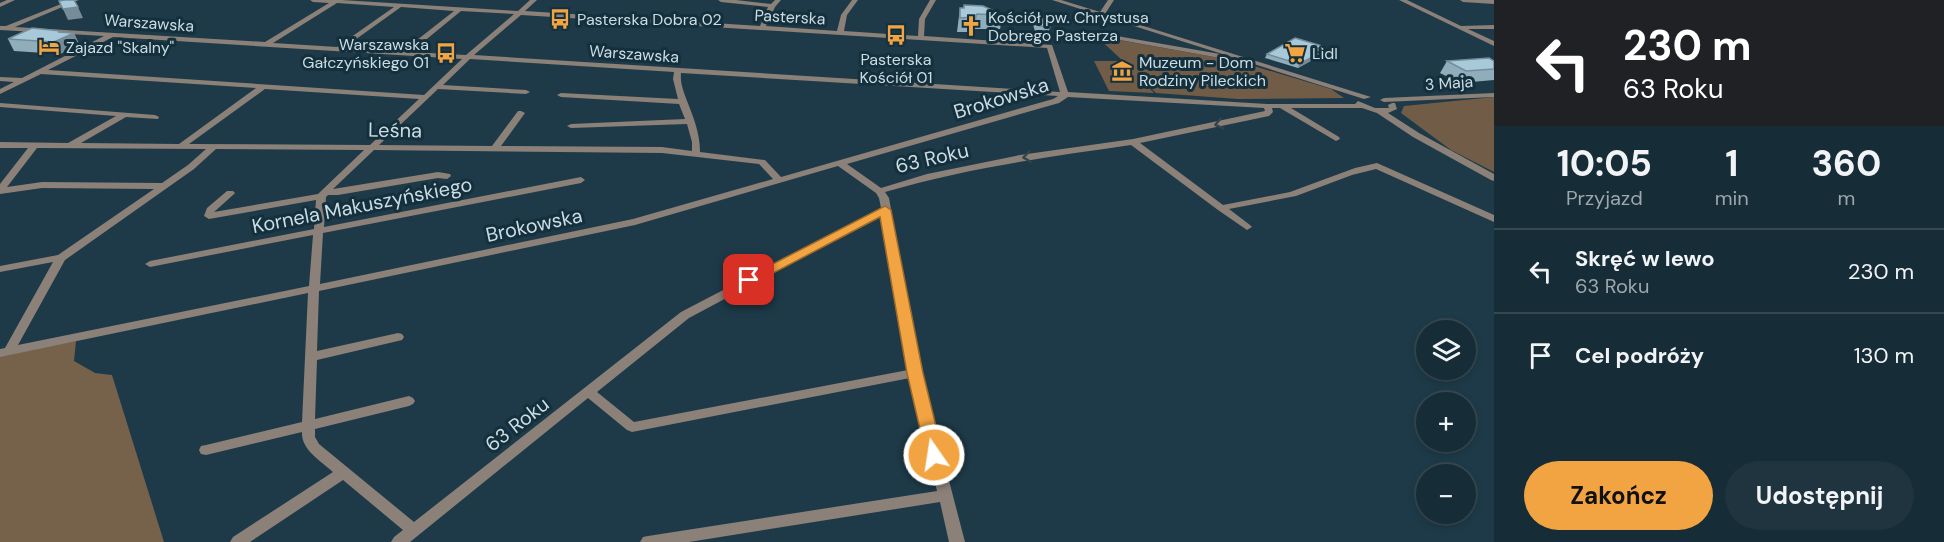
<!DOCTYPE html>
<html lang="pl">
<meta charset="utf-8">
<style>
body{margin:0;font-family:"DM Sans",sans-serif;background:#1f343e;color:#f1f3f6;height:100vh;display:flex;flex-direction:column;font-size:22px;white-space:nowrap}
*{box-sizing:border-box;margin:0}
p{font-size:20px;color:#9ea7ad}
.icon{flex:none;width:33px;height:33px;fill:none;stroke:currentColor;stroke-width:2;stroke-linecap:round;stroke-linejoin:round}
.map{position:relative;flex:1;overflow:hidden}
.sheet{display:flex;flex-direction:column;background:#162c36;width:450px}
.sheet>*{flex:none}
.top-card{background:#202124;color:#fff;overflow:hidden}
.buttons{position:absolute;left:1416px;top:320px;display:grid;gap:12px}
.buttons a{display:grid;place-items:center;width:60px;height:60px;border-radius:50%;background:#162c36;box-shadow:0 3px 9px #0003,0 0 0 2px #354851;font-size:30px}
.pin{position:absolute;display:grid;place-items:center;width:51px;height:51px;color:#fff;margin:-26px;border-radius:12px;box-shadow:0 3px 9px #0006}
.me{position:absolute;width:66px;margin:-33px;rotate:347deg;stroke-linejoin:round;filter:drop-shadow(0 0 4px #0008)}
.turn{display:flex;align-items:center;gap:21px;height:126px;padding:0 30px;font-size:27px}
.turn .icon{width:78px;height:78px;stroke-width:2.5}
.turn b{display:block;font-size:42px;line-height:51px}
.eta{display:flex;justify-content:space-evenly;align-items:center;height:102px;text-align:center}
.eta b{font-size:36px;font-weight:700;line-height:42px}
.button{display:flex;gap:12px;margin-top:auto;padding:12px 30px}
.button a{flex:1;height:69px;border-radius:36px;background:#f3a442;color:#111;font-size:24px;font-weight:700;line-height:69px;text-align:center}
.button a+a{background:#1f343e;color:#f1f3f6}
ul{padding:0;list-style:none}
li{display:flex;align-items:center;gap:18px;height:84px;padding:0 30px;border-top:2px solid #354851}
li div{flex:1}
li b{display:block;font-size:22px}
li em{font-style:normal}
main{display:flex;flex:1;min-height:0}
.map>svg:first-child{display:block}
.green{fill:#715c47}
.forest{fill:#76614b}
.lines{fill:none;stroke-linecap:round;stroke-linejoin:round}
.minor{fill:#8b8178;fill-rule:evenodd}
.wall{fill:#90adbb}
.shaded-wall{fill:#768d99}
.building{fill:#a8c9da;stroke:#768d99;stroke-width:1.5}
.oneway{stroke:#32444c}
.route{fill:#f3a442;stroke:#9e6b2b;stroke-width:1.5}
.labels{text-anchor:middle;dominant-baseline:central;stroke-width:6;stroke-linejoin:round;paint-order:stroke}
.far-street-label{font-size:16px;fill:#ccdce4;stroke:#14303d}
.far-poi-label{font-size:16px;fill:#ccdce4;stroke:#14303d;text-anchor:start}
.street-label{font-size:20px;fill:#ccdce4;stroke:#14303d}
</style>
<main>
<div class="map">
<svg width="1494" height="542" viewBox="0 0 1494 542">
<rect width="100%" height="100%" fill="#1e3a48"/>
<!-- green -->
<path class="green" d="M1096 36 1237 61 1331 89 1344 98 1238 99 1156 93 1138 76 1154 93 1109 91 1094 61H1123Z
M1494 97V172L1451 150 1401 113 1404 106Z"/>
<!-- forest -->
<path class="forest" d="M76 341 74 361 95 373 112 375 164 542H0V355Z"/>
<g class="lines">
<!-- minor -->
<path class="minor" d="M7 0H15L0 7V3Z
M71 0H79L15 27 265 42 329 3 313 2 310 0H342L518 11 530 0H537L525 11 760 26 768 7 721 2 718 0H736L771 4 775 0H781L775 7 766 26 837 31 841 15 852 0H858L847 15 844 31 918 36 919 19 930 0H936L925 19 924 36 1052 45 1068 92 1267 104H1355L1358 101 1375 108H1389L1388 105 1392 103H1395L1397 109 1388 113 1419 133 1494 174V181L1491 180 1413 137 1377 113 1362 108H1291L1339 137 1340 139 1336 141 1280 108H1272L1273 112 1269 116 1140 143 1223 205 1290 192 1355 168 1377 163 1494 215V222L1376 169 1352 175 1296 196 1229 209 1250 225 1252 227 1247 230 1218 210 1131 145C1048 157 966 168 885 192L889 198 921 373 965 542H949L940 502 689 542H640L643 537 648 536 937 491 910 378 632 432 627 430 588 398 410 542H391L394 537 403 530 343 480 250 542H230L233 537 333 472C321 461 301 450 302 432L206 455 201 454 199 450 201 446 206 445 302 422 308 293 0 357V349L5 348 53 262 0 272V266L58 255 154 189 42 188 0 194V184L28 148H0V142L68 143 116 116 0 107V103L155 115 159 117 158 119 126 117 81 143 179 144 256 88 41 74 0 94V89L14 82 0 81V77L22 78 104 36 0 30V26H6ZM337 3 394 7 337 47 273 43ZM401 7 454 11 403 51 345 47ZM461 11 514 14 466 55 411 52ZM521 15 1047 48 1060 92 474 55ZM113 37 462 59 424 95 48 70ZM470 59 674 72 673 79 678 99 561 93 557 95 561 97 679 104 685 119 571 124 567 126 571 128 687 124 692 142V151L662 147 501 146 525 113 521 111H518L492 146 379 145 438 89 526 94 530 92 526 90 443 85ZM681 73 1058 96 1053 99 781 177 765 160 700 152C700 133 693 116 687 101 684 92 680 84 681 73ZM265 89 419 99 370 145 189 144ZM1068 97 1264 108 1265 111 1133 139 1020 155 927 174 881 188 847 164 1059 103ZM37 148 206 149 188 165 162 183 42 182 7 187ZM216 149 364 150 318 194 214 212 233 195 235 193 233 191H227L207 208 204 216 209 219 316 200 314 229 150 261 145 264 150 267 313 235 309 286 18 345 65 260 194 169ZM374 150 662 153 759 164 773 179 633 219 320 284 323 233 581 183 585 180 581 177 324 227 326 197 328 195H338L438 178 447 179 451 176 450 174 438 172 333 189ZM838 166 876 193 879 198 881 208 681 312 414 522 319 444 315 437V429L409 406 413 404 415 401 413 398 409 396 315 419 317 360 398 341 402 340 404 337 402 334 398 333 317 351 319 291 635 225ZM882 215 908 370 634 422 597 392 689 318Z
M1052 0H1061L1100 12 1108 0H1114L1105 14 1371 97 1364 99Z
M1399 0H1407L1461 26 1494 25V29H1468L1494 41V46Z
M1460 0H1494V4L1463 2Z
M1094 32 1220 54 1223 56 1220 58 1092 35 1091 34Z
M1494 93V97L1384 102 1380 100 1384 98Z"/>
</g>
<!-- wall -->
<path class="wall" d="M960 8 1003 15 1000 29H975L972 32H957Z
M1035 14 1050 27 1047 38 1037 37 1033 25Z
M61 31 62 32 74 33 79 44 60 54 14 51 8 39Z
M1322 46 1321 49 1315 53 1316 58 1298 68 1265 58 1267 54Z
M1447 61H1494V80L1460 83 1440 73Z"/>
<!-- shaded-wall -->
<path class="shaded-wall" d="M78 7 83 18 68 20 63 9Z
M977 14 975 29 972 32 974 17Z
M61 31 64 38 74 33 79 44 60 54 54 42 58 32Z
M1322 46 1321 49 1310 56 1312 52Z
M1318 54 1316 58 1298 68 1299 64Z"/>
<!-- building -->
<path class="building" d="M65 0H74L78 7 63 9 59 1Z
M964 5 983 6 1003 15 977 14 974 17 960 18V8H964Z
M1035 14 1044 15 1050 27 1039 26Z
M32 28 61 31 58 32 74 33 54 42 8 39Z
M1295 38 1322 46 1312 52 1318 54 1299 64 1267 54Z
M1489 58 1494 61V69L1466 71 1447 61Z"/>
<!-- one-way arrows -->
<defs><path id="oneway-chevron" d="M-2-3.5L2.5 0L-2 3.5" fill="none" stroke-width="1.6" stroke-linecap="round" stroke-linejoin="round" transform="scale(1.5)"/></defs>
<g class="oneway">
<use href="#oneway-chevron" transform="translate(1219 124) rotate(167)"/>
<use href="#oneway-chevron" transform="translate(1027 157) rotate(172)"/>
</g>
<!-- route -->
<path class="route" d="M885 206 891 210 923 373 943 455 941 460 934 462 928 460 926 455 907 373 880 217 754 283 749 284 742 280Z"/>
<!-- icons -->
<defs>
<g id="bus-bare" transform="scale(1.62)"><path d="M-5-6H5V4H4V6H2V4H-2V6H-4V4H-5ZM-3.5-4V0h7V-4ZM-3.5 1.2v1.5H-2V1.2ZM2 1.2v1.5H3.5V1.2Z" fill="#f3a442" stroke="#14303d" stroke-width="2.5" paint-order="stroke"/></g>
<g id="church-bare" transform="scale(1.62)"><path d="M-1.2-6h2.4v3.5h3.3v2.4h-3.3V6h-2.4V-.1h-3.3v-2.4h3.3Z" fill="#f3a442" stroke="#14303d" stroke-width="2.5" paint-order="stroke"/></g>
<g id="hotel-bare" transform="scale(1.62)"><path d="M-6-4.5h1.5V1H6V5H4.5V3h-9V5H-6ZM-4 0a1.8 1.8 0 1 1 3.6 0ZM.5 0V-2.5h3Q6-2.5 6 0Z" fill="#f3a442" stroke="#14303d" stroke-width="2.5" paint-order="stroke"/></g>
<g id="supermarket-bare" transform="scale(1.62)"><path d="M-6-5.5h2.5l.6 2H6L4.5 2H-2.5L-4.4-4H-6ZM-1.5 3.2a1.3 1.3 0 1 0 .1 0ZM3 3.2a1.3 1.3 0 1 0 .1 0Z" fill="#f3a442" stroke="#14303d" stroke-width="2.5" paint-order="stroke"/></g>
<g id="museum-bare" transform="scale(1.62)"><path d="M0-6L6-3V-2H-6V-3ZM-5-1h2V3h-2ZM-1-1h2V3h-2ZM3-1h2V3H3ZM-6 4H6V6H-6Z" fill="#f3a442" stroke="#14303d" stroke-width="2.5" paint-order="stroke"/></g>
</defs>
<g fill-rule="evenodd">
<use href="#bus-bare" x="560" y="19"/>
<use href="#church-bare" x="971" y="26"/>
<use href="#bus-bare" x="896" y="35"/>
<use href="#hotel-bare" x="49" y="47"/>
<use href="#bus-bare" x="446" y="53"/>
<use href="#supermarket-bare" x="1295" y="53"/>
<use href="#museum-bare" x="1122" y="71"/>
</g>
<g class="labels">
<!-- far-street labels -->
<g class="far-street-label">
<text transform="translate(790 17) rotate(3)">Pasterska</text>
<text transform="translate(149 23) rotate(4)">Warszawska</text>
<text transform="translate(634 54) rotate(4)">Warszawska</text>
<text transform="translate(1449 83) rotate(-4)">3 Maja</text>
</g>
<!-- far-poi labels -->
<g class="far-poi-label">
<text x="988" y="17">Kościół pw. Chrystusa<tspan x="988" dy="18">Dobrego Pasterza</tspan></text>
<text x="577" y="19">Pasterska Dobra 02</text>
<text x="429" y="44" text-anchor="end">Warszawska<tspan x="429" dy="18">Gałczyńskiego 01</tspan></text>
<text x="66" y="47">Zajazd "Skalny"</text>
<text x="1312" y="53">Lidl</text>
<text x="896" y="59" text-anchor="middle">Pasterska<tspan x="896" dy="18">Kościół 01</tspan></text>
<text x="1139" y="62">Muzeum - Dom<tspan x="1139" dy="18">Rodziny Pileckich</tspan></text>
</g>
<!-- street labels -->
<g class="street-label">
<text transform="translate(1001 98) rotate(-17)">Brokowska</text>
<text transform="translate(395 130) rotate(1)">Leśna</text>
<text transform="translate(932 158) rotate(-13)">63 Roku</text>
<text transform="translate(362 205) rotate(-11)">Kornela Makuszyńskiego</text>
<text transform="translate(534 225) rotate(-12)">Brokowska</text>
<text transform="translate(517 424) rotate(-38)">63 Roku</text>
</g>
</g>
</svg>
<div class="buttons">
<a><svg class="icon" aria-label="layers" viewBox="0 0 24 24"><path d="M12 4l9 5-9 5-9-5zM3 14l9 5 9-5"/></svg></a>
<a>+</a>
<a>−</a>
</div>
<div class="pin" style="left:749px;top:280px;background:#d93025"><svg class="icon" aria-label="arrive" viewBox="0 0 24 24"><path d="M6 21V4h12l-3 4 3 4H6"/></svg></div>
<svg class="me" style="left:934px;top:455px" viewBox="-20 -20 40 40"><circle r="17" fill="#f3a442" stroke="#fff" stroke-width="3"/><path d="M0-11L8 9 0 5-8 9z" fill="#fff"/></svg>
</div>
<section class="sheet">
<div class="top-card">
<div class="turn"><svg class="icon" aria-label="left" viewBox="0 0 24 24"><path d="M17 20v-9H6M10 6l-5 5 5 5"/></svg><div><b>230 m</b>63 Roku</div></div>
</div>
<div class="eta">
<div><b>10:05</b><p>Przyjazd</p></div>
<div><b>1</b><p>min</p></div>
<div><b>360</b><p>m</p></div>
</div>
<ul>
<li><svg class="icon" aria-label="left" viewBox="0 0 24 24"><path d="M17 20v-9H6M10 6l-5 5 5 5"/></svg><div><b>Skręć w lewo</b><p>63 Roku</p></div><em>230 m</em></li>
<li><svg class="icon" aria-label="arrive" viewBox="0 0 24 24"><path d="M6 21V4h12l-3 4 3 4H6"/></svg><div><b>Cel podróży</b></div><em>130 m</em></li>
</ul>
<div class="button"><a>Zakończ</a><a>Udostępnij</a></div>
</section>
</main>
